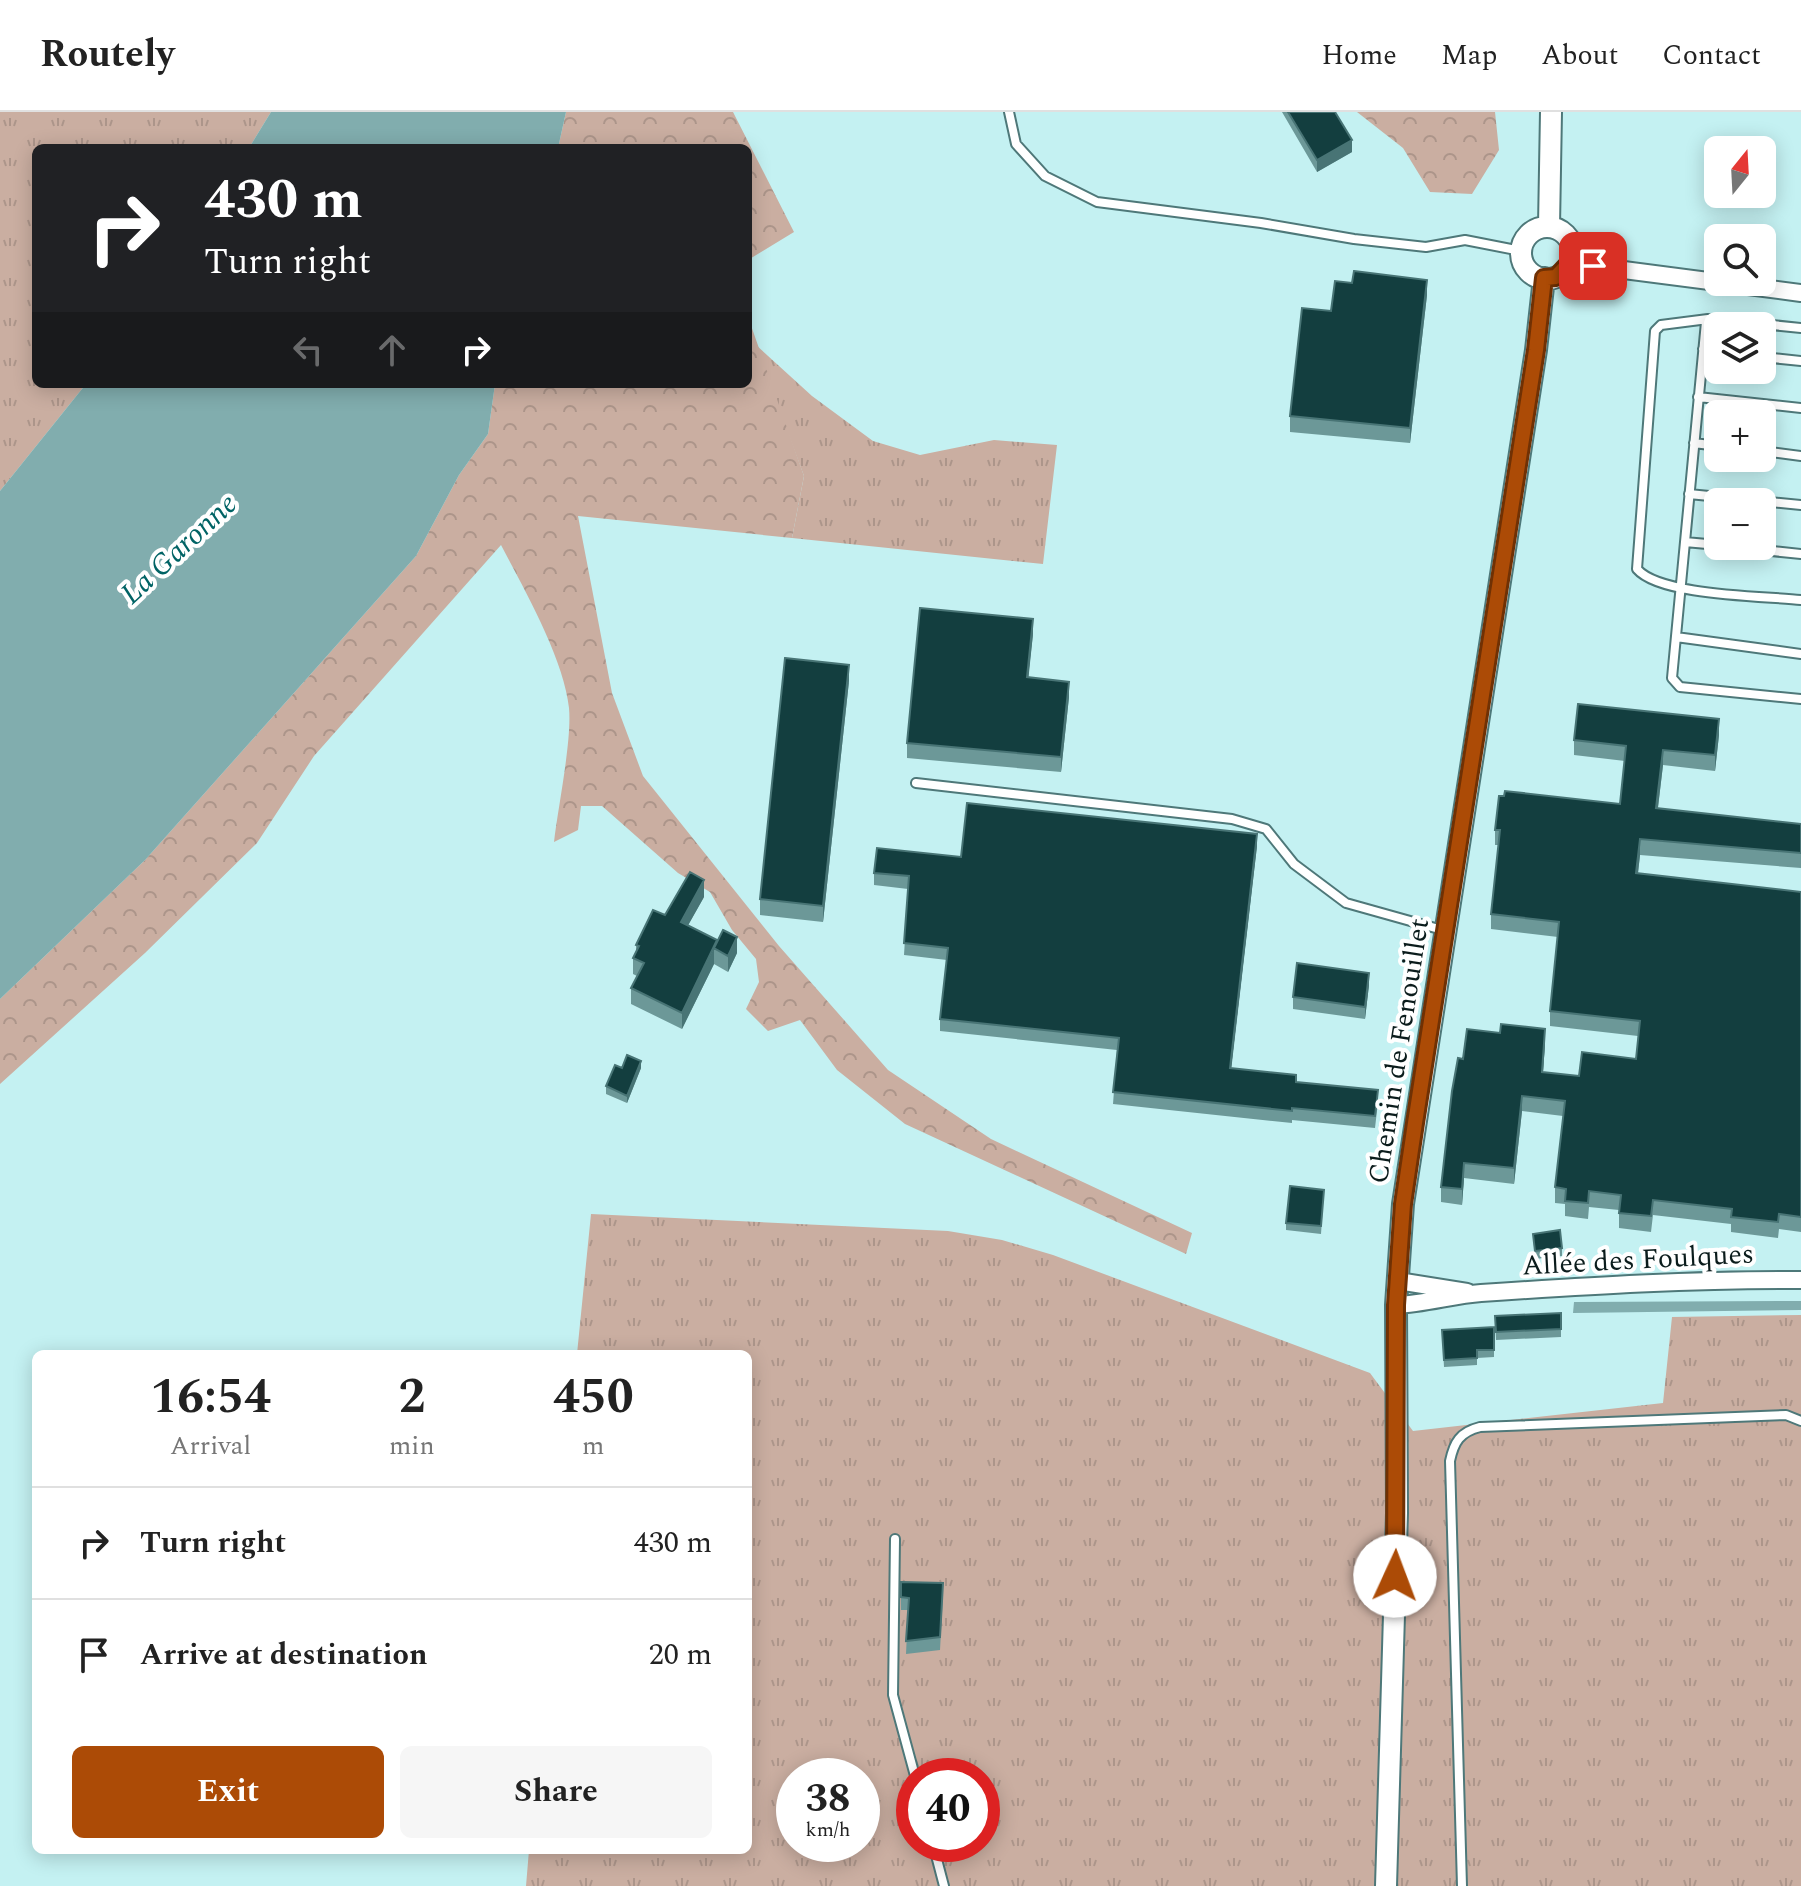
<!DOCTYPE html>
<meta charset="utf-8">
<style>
body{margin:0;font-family:Spectral,serif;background:#f6f6f6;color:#222;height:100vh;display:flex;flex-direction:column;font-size:30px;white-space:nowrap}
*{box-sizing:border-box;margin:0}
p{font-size:26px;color:#767676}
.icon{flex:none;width:44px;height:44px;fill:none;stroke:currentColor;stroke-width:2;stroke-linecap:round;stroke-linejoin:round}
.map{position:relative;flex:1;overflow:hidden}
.details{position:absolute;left:32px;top:1238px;width:720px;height:504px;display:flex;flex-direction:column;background:#fff;border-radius:12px;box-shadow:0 4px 20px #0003}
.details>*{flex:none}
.banner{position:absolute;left:32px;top:32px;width:720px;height:244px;border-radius:12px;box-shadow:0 4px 20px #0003;background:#202124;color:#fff;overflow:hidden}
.needle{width:52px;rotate:18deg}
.fabs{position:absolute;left:1704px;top:24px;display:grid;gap:16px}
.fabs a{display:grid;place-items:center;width:72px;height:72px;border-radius:12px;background:#fff;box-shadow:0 4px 20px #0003;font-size:40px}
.speed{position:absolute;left:776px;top:1646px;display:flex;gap:16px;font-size:40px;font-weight:700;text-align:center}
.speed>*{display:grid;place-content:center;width:104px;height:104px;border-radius:50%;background:#fff;box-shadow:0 4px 20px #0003;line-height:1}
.speed small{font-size:20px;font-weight:400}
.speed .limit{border:12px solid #d22;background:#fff;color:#111}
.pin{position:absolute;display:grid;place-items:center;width:68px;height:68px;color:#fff;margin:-34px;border-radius:16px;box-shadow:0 4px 12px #0006}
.me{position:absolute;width:88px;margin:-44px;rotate:2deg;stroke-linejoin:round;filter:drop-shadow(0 0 6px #0008)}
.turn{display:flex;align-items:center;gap:28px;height:168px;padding:0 40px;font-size:36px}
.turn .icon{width:104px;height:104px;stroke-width:2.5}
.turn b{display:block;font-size:56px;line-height:68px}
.lanes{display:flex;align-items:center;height:76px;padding:0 40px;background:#0003;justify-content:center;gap:40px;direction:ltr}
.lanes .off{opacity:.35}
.eta{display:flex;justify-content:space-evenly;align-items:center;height:136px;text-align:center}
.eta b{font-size:48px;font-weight:700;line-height:56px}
.cta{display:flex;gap:16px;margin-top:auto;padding:16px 40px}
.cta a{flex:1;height:92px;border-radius:12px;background:#ac4b06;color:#fff;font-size:32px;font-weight:700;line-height:92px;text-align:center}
.cta a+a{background:#f6f6f6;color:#222}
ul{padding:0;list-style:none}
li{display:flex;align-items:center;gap:24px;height:112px;padding:0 40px;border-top:2px solid #e0e0e0}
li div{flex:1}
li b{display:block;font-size:30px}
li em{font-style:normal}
header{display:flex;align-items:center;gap:48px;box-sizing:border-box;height:112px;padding:0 40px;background:#fff;border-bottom:2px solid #e0e0e0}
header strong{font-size:38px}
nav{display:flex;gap:44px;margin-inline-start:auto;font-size:28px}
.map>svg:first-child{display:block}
.grass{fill:url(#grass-tufts);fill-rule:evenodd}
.forest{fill:url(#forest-crowns)}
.water{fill:#81adae}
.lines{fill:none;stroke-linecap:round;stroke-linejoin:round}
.service-casing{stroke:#4e7879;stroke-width:12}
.minor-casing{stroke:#4e7879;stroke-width:20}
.tertiary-casing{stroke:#4e7879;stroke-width:24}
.service{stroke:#fff;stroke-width:8}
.minor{stroke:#fff;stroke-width:16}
.tertiary{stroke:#fff;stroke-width:20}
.wall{fill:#6c9898}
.shaded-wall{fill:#487475}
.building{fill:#133e3f;stroke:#487475;stroke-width:2}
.route-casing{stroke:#703104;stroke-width:20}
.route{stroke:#ac4b06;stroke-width:14}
.labels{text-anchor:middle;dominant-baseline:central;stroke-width:8;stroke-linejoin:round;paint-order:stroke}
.street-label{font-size:28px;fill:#0b1c1c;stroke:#fff}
.water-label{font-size:30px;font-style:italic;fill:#006365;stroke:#fff}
</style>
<header>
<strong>Routely</strong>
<nav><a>Home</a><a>Map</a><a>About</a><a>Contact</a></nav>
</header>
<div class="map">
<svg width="1801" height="1774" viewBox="0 0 1801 1774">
<defs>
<pattern id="grass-tufts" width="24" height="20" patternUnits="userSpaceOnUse" patternTransform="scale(2)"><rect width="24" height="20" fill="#caaea1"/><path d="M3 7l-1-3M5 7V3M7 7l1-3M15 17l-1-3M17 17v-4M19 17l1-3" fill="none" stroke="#ac958a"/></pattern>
<pattern id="forest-crowns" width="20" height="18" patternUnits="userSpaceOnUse" patternTransform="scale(2)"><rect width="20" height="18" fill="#caaea1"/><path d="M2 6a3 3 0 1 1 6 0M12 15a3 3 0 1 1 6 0" fill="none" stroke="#ac958a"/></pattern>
</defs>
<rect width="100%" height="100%" fill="#c4f1f2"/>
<!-- grass -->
<path class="grass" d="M0 0H271L249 36H36V272H86L0 379Z
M755 232 812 284 873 329 920 343 994 328 1057 333 1043 452 792 426 804 364Z
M591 1102 948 1119 1002 1128 1053 1143 1370 1261 1413 1319 1663 1291 1672 1205 1801 1203V1774H526L529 1738H748V1242H577ZM794 1664H862V1732H794ZM914 1664H982V1732H914Z"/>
<!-- forest -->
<path class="forest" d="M566 0H733L794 120 748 148V36H558Z
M1357 0H1495L1499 38 1472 82 1430 80 1403 36Z
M748 205 804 364 792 426 578 404 612 581 643 664 779 834 888 958 991 1027 1192 1121 1186 1142 905 1012 837 958 800 908 768 919 746 897 759 870 756 847 732 818 710 780 678 761 602 694H581L578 718 554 730C558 695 572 629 569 596 564 547 524 477 501 433L314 644 257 731 145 841 0 972V887L145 748 416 444 459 363 488 322 495 272H748Z"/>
<!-- water -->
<path class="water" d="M271 0H566L558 36H249Z
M86 272H495L488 322 459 363 416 444 145 748 0 887V379Z
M1801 1189V1198L1573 1201 1574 1190Z"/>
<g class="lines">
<!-- service casing -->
<g class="service-casing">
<path id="service" d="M1009 0 1016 32 1045 64 1097 90 1261 111 1354 127 1426 135 1465 128 1521 139
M1708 207 1661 213 1655 219 1637 457C1660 484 1764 484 1801 488
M1801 216 1713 207 1706 210 1672 566 1680 575 1801 587
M1703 237 1718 239
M1762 245 1801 249
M1698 285 1801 296
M1694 331 1718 334
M1762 339 1801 344
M1689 382 1801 393
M1685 430 1718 433
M1723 434 1801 442
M1676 525 1801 542
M916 671 1232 707 1266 717 1294 752 1346 791 1446 819
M895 1427 893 1583 915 1664
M933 1732 944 1774
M1462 1774 1450 1349C1454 1330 1460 1320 1480 1315L1786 1303 1801 1309"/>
</g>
<!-- minor casing -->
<g class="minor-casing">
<path id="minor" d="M1572 148 1593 154 1801 181
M1398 1169 1467 1180
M1396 1193C1425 1192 1453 1183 1481 1181 1587 1174 1695 1167 1801 1168"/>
</g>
<!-- tertiary casing -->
<g class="tertiary-casing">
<path id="tertiary" d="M1549 114 1551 0
M1521 141a26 26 0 1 1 52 0a26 26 0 1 1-52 0Z
M1386 1774 1397 1401 1396 1193 1403 1092 1536 238 1544 166"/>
</g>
<!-- service -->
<use href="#service" class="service"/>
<!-- minor -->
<use href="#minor" class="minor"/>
<!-- tertiary -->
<use href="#tertiary" class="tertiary"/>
</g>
<!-- wall -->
<path class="wall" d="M1282 0H1335L1352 40 1317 60Z
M1427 183 1410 331 1290 320V304L1331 199Z
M1033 522 1028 566 1069 585 1061 660 907 646V631Z
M849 569 823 810 760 803V787Z
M1719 623 1715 659 1663 653 1658 696 1801 712V756L1640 743 1638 762 1801 780V1120L1779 1117 1778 1126 1731 1120V1112L1653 1103 1651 1120 1619 1116V1098L1589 1095 1588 1107 1565 1104V1092L1555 1091V1075L1563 1004 1522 999 1514 1072 1464 1066 1462 1093 1441 1090V1075L1463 947 1545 932 1543 960 1579 964 1636 947 1638 924 1550 914V899L1558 825 1491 817V802L1499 733H1495V718L1620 692 1625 649 1574 643V628Z
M1257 734 1231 956 1296 970 1378 990 1375 1016 1292 1008V1011L1113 992 1117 938 940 919V907L947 848 904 843 908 777 874 773V761L961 745Z
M704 785 688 813 737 841 728 860 714 852 682 917 631 892V876L637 864 633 862V846L636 840V833L665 803Z
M1369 873 1365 907 1293 897V885Z
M622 956H641L627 991 606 982V974Z
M1324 1078 1321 1122 1286 1118V1111Z
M1533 1122 1562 1136V1144L1535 1147Z
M1561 1201V1225L1496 1228 1495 1204Z
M1494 1215V1245L1477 1246V1253L1444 1255 1442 1218Z
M901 1470 943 1483 940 1538 906 1542 908 1498H901Z"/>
<!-- shaded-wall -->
<path class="shaded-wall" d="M1352 28V40L1317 60V48Z
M1427 168V183L1410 331V316Z
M1033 507V522L1027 580V565Z
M849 553V569L823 810V794Z
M1069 570V585L1061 660V645Z
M1719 607V623L1715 659V643Z
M1663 638V653L1656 711V696Z
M1257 722V734L1230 968V956Z
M1640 727V743L1636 777V761Z
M704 768V785L681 826V810Z
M737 825V841L728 860V844Z
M714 836V852L682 917V901Z
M1369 861V873L1365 907V895Z
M1545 917V932L1542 975V960Z
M641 949V956L627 991V984Z
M1522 984V999L1514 1072V1056Z
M1464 1051V1066L1462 1093V1077Z"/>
<!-- building -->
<path class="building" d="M1288 0H1335L1352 28 1317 48Z
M1354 159 1427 168 1410 316 1290 304 1302 196 1331 199 1335 169 1352 171Z
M920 496 1033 507 1027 565 1069 570 1061 645 907 631Z
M785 546 849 553 823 794 760 787Z
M1578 592 1719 607 1715 643 1663 638 1656 696 1801 712V741L1640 727 1636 761 1801 780V1105L1779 1102 1778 1110 1731 1105 1732 1097 1653 1088 1651 1104 1619 1101 1621 1083 1589 1079 1588 1091 1565 1089 1566 1077 1555 1075 1565 989 1522 984 1514 1056 1464 1051 1462 1077 1441 1075 1452 979 1458 946 1463 947 1467 917 1500 921 1501 912 1545 917 1542 960 1579 964 1582 940 1636 947 1640 909 1550 899 1559 810 1491 802 1500 718H1495L1499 684H1504L1505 679 1620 692 1626 634 1574 628Z
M967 691 1257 722 1230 956 1296 963V970L1378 978 1375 1004 1292 996V999L1113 980 1119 926 940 907 948 836 904 831 909 764 874 761 877 736 961 745Z
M690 760 704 768 681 810 717 828 682 901 631 876 644 851 633 846 639 834 636 833 653 798 665 803Z
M723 818 737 825 728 844 714 836Z
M1297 851 1369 861 1365 895 1293 885Z
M627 943 641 949 627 984 606 974 615 953 622 956Z
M1290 1074 1324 1078 1321 1114 1286 1111Z
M1560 1118 1562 1136 1535 1139 1533 1122Z
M1561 1201V1217L1496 1220 1495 1204Z
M1494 1215V1238H1477V1246L1444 1248 1442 1218Z
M901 1470 943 1471 940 1525 906 1529 909 1486 901 1485Z"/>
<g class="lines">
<!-- route casing -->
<g class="route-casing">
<path id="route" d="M1395 1464 1396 1193 1403 1092 1415 1011 1536 238 1544 166 1556 165 1572 148 1593 154"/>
</g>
<!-- route -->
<use href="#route" class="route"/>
</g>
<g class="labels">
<!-- street labels -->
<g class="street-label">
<text transform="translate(1399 939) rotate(-81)">Chemin de Fenouillet</text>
<text transform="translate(1638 1148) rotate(-3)">Allée des Foulques</text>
</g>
<!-- water labels -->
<g class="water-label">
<text transform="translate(179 437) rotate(-43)">La Garonne</text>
</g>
</g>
</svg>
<div class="fabs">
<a><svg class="needle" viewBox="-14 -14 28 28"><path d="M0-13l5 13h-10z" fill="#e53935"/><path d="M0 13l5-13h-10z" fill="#767676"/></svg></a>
<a><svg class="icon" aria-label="search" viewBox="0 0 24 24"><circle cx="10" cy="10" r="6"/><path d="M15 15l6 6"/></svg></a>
<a><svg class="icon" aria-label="layers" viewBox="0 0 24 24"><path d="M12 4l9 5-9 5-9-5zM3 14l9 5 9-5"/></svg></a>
<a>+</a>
<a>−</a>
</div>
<div class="speed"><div>38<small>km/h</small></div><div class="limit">40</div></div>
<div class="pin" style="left:1593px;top:154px;background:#d93025"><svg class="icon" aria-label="arrive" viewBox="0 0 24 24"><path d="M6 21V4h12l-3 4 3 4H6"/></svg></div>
<svg class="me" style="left:1395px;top:1464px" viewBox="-20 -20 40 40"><circle r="19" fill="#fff"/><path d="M0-13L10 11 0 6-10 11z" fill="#ac4b06"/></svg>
<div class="banner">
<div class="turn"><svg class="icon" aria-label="right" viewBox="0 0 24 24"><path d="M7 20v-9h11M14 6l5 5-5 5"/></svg><div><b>430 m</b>Turn right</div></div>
<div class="lanes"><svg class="icon off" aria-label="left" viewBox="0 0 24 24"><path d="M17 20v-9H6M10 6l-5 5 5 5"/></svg><svg class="icon off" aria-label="ahead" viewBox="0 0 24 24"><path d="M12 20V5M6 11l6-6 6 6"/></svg><svg class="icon" aria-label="right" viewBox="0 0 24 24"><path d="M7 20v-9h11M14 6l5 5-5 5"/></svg></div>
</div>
<section class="details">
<div class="eta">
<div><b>16:54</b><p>Arrival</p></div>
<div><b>2</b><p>min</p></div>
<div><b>450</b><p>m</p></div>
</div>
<ul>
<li><svg class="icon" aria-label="right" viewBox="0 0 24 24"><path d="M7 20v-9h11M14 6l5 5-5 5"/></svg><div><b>Turn right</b></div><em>430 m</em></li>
<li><svg class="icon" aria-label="arrive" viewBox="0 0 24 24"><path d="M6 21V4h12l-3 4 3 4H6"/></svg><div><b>Arrive at destination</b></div><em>20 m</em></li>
</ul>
<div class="cta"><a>Exit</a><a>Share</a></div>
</section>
</div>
